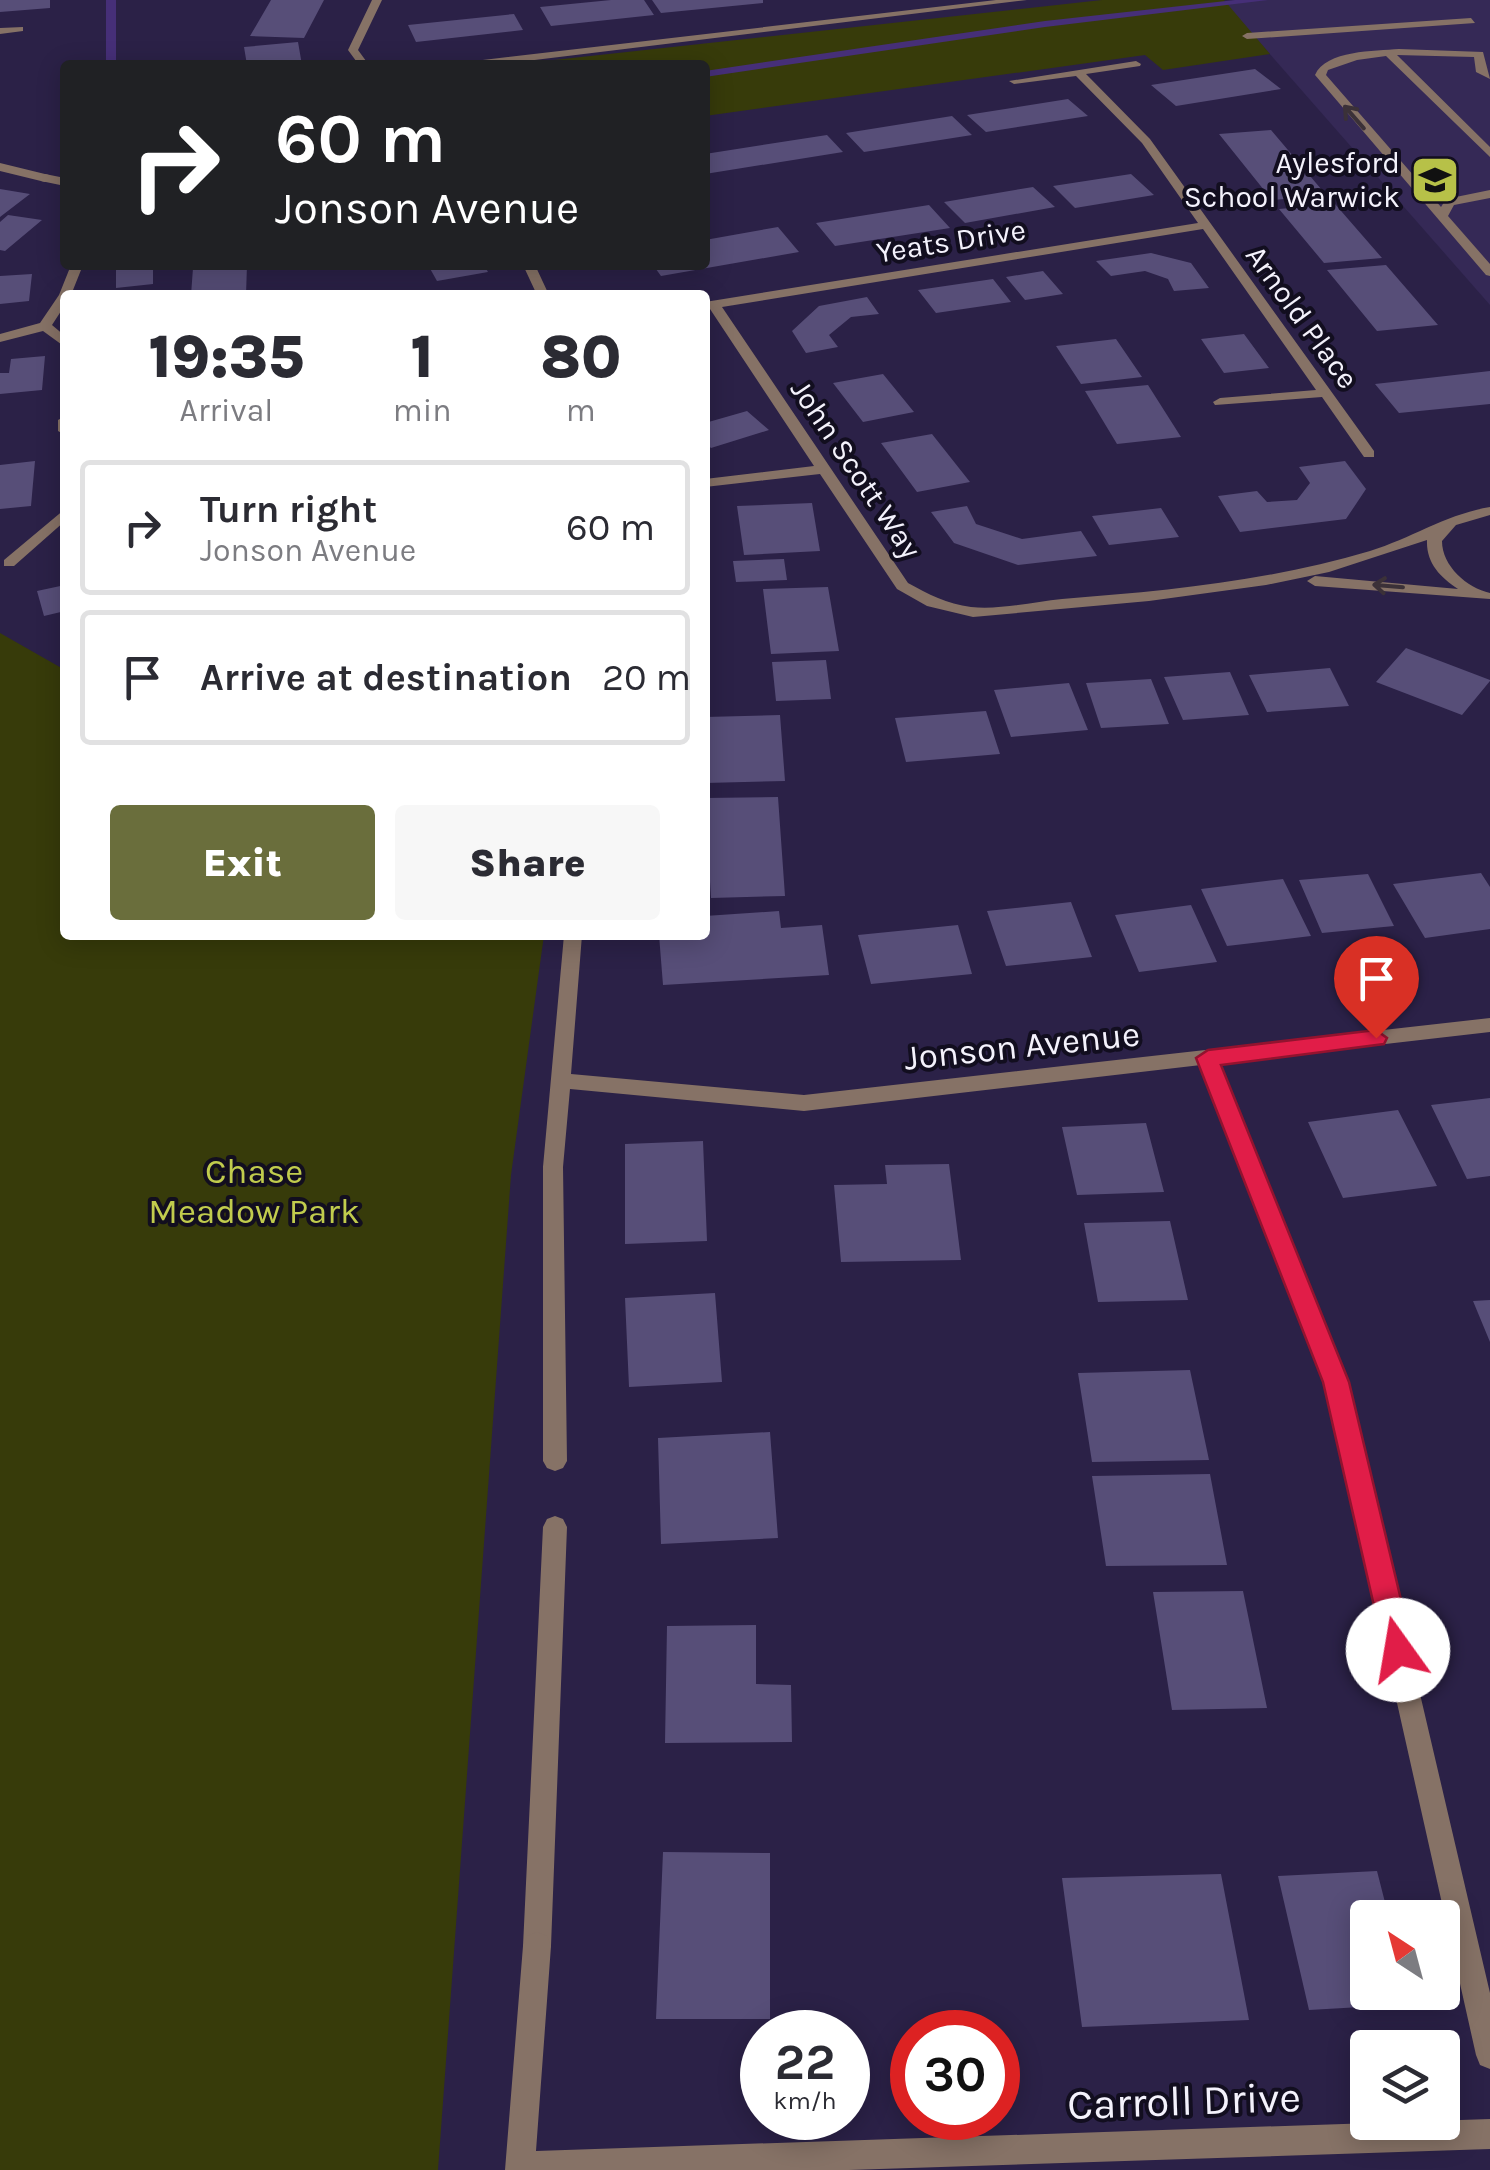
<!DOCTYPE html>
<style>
body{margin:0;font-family:Karla,sans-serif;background:#f7f7f7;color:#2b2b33;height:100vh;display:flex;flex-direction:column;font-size:38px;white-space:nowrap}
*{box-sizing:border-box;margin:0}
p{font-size:32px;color:#7c7c81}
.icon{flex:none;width:55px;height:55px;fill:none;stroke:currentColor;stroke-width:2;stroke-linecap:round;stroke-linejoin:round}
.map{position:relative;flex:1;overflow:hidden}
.details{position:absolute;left:60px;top:290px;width:650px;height:650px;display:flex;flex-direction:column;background:#fff;border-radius:10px;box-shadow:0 5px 25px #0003}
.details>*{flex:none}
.guide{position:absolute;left:60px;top:60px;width:650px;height:210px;border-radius:10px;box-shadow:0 5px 25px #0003;background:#202124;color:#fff;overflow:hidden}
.needle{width:65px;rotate:324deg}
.fabs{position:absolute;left:1350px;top:1900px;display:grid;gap:20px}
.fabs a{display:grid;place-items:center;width:110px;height:110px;border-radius:10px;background:#fff;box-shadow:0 5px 25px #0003;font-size:50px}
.speed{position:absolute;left:740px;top:2010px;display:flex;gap:20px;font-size:50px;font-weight:700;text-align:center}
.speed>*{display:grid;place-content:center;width:130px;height:130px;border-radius:50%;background:#fff;box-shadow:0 5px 25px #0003;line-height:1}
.speed small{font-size:25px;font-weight:400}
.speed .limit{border:15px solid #d22;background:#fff;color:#111}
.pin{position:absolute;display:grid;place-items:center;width:85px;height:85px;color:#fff;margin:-102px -42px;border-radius:50% 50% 50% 0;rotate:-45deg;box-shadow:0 0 10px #0007}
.pin .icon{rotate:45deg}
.me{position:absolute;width:110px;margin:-55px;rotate:347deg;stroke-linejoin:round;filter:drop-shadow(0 0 8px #0008)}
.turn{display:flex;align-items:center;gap:35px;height:210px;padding:0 50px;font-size:45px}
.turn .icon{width:130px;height:130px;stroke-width:2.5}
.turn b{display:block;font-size:70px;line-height:85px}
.eta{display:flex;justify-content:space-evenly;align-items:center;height:170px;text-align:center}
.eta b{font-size:60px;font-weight:800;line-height:70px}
.button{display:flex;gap:20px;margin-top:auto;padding:20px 50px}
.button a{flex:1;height:115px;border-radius:10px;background:#6a6e3c;color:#fff;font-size:40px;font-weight:800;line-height:115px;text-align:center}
.button a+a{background:#f7f7f7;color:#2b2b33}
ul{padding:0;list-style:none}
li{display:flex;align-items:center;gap:30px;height:135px;margin:0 20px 15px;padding:0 30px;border:5px solid #e1e1e2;border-radius:10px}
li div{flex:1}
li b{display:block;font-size:38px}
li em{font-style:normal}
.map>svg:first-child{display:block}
.built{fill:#352956}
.green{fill:#373b0a}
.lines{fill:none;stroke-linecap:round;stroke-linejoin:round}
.stream{fill:#462f78;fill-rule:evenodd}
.building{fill:#574e78}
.lane{fill:#867266;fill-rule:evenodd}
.street{fill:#867266;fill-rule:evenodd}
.oneway{stroke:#3b3138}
.route{fill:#e11d48;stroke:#92132f;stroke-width:2.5}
.labels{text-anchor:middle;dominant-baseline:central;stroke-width:8;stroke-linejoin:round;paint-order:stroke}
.far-poi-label{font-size:30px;fill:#f4f2fc;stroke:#120e1f;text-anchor:end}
.far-street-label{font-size:30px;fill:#f4f2fc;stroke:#120e1f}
.street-label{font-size:35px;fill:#f4f2fc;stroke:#120e1f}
.park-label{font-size:35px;fill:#c1cc4d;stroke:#120e1f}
.near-street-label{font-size:42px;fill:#f4f2fc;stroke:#120e1f}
</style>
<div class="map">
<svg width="1490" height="2170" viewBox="0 0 1490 2170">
<rect width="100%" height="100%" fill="#2b2147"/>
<!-- built -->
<path class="built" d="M1259 0H1490V305L1225 3Z"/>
<!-- green -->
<path class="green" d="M1102 0H1224L1270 54 1163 70 1145 55 705 116V65H507Z
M0 633 65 670V935H544L511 1175 438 2170H0Z"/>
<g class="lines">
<!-- stream -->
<path class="stream" d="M106 0H116V65H106Z
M1235 0H1268L1045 27 705 77V71L1045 21Z"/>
</g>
<!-- building -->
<path class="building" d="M0 0H50V8L0 12Z
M271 0H324L304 38 250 36Z
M611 0H644L654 15 551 26 540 7Z
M652 0H763V3L661 13Z
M514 14 523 30 416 42 408 25Z
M298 42 302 65H247L244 47Z
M1255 69 1281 89 1176 106 1151 85Z
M1068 99 1088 116 986 132 967 115Z
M952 116 972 135 864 152 846 133Z
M1271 130 1327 196 1272 200 1219 134Z
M827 135 843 152 705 174V154Z
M1131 174 1154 195 1075 208 1053 186Z
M1033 187 1055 207 965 223 944 202Z
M0 189 30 194 0 217Z
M1335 204 1382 258 1324 263 1279 209Z
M929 205 950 228 835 246 816 223Z
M8 215 42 220 5 251 0 250V222Z
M778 227 799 252 661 276 653 265H705V240Z
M1151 253 1191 263 1209 288 1174 291 1168 279 1145 271 1111 276 1096 261Z
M247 265 246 295H191L193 268Z
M428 265H484L488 272 437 281Z
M1386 265 1438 325 1377 331 1327 270Z
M153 266V284L116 288V269Z
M1043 271 1063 294 1025 300 1006 277Z
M32 274 29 301 0 304V276Z
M993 279 1011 302 936 313 918 290Z
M867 297 879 314 851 317 829 335 838 347 806 353 792 331 819 306Z
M1244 334 1269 368 1224 373 1201 339Z
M1116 339 1142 377 1081 384 1056 346Z
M45 356 42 390 0 394V373H9L11 359Z
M1490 371V404L1399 413 1375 384Z
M883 374 914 412 863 422 833 383Z
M1148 385 1181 437 1117 444 1085 391Z
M747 411 769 430 711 448 705 442V423Z
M932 434 970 482 917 492 881 443Z
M35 461 31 506 0 509V465Z
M1345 461 1366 489 1346 519 1240 532 1218 496 1257 491 1267 502 1297 500 1310 483 1299 467Z
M812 503 820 551 744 555 737 506Z
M967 506 976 524 1022 539 1081 531 1097 556 1018 565 954 543 931 512Z
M1161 508 1179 537 1109 545 1092 516Z
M784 559 787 580 736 582 733 561Z
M65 585V611L44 616 37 591Z
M828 587 839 651 771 654 763 589Z
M1406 648 1490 680V681L1462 715 1376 682Z
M826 660 831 699 776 701 772 662Z
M1330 668 1349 706 1267 712 1249 675Z
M1230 672 1249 715 1183 720 1164 677Z
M1151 679 1169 724 1101 728 1086 683Z
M1069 683 1088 730 1011 737 994 690Z
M986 711 1000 754 906 762 895 718Z
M780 715 785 781 705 783V717Z
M778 797 785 896 711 898 705 798Z
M1481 873 1490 887V929L1425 938 1393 884Z
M1368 874 1394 926 1322 933 1299 880Z
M1283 879 1311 936 1227 946 1201 889Z
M1071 902 1092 957 1006 966 987 911Z
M1191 905 1217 962 1139 972 1115 915Z
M779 911 781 928 822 925 829 975 663 985 659 935H705V916Z
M958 925 972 974 871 984 858 935Z
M1490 1098V1176L1467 1179 1431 1105Z
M1398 1110 1437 1186 1343 1198 1308 1122Z
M1146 1123 1164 1192 1077 1195 1062 1127Z
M703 1141 707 1241 625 1244V1144Z
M949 1164 961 1260 841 1262 834 1185 887 1184 885 1165Z
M1170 1221 1188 1300 1098 1302 1084 1223Z
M715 1293 722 1382 629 1387 625 1298Z
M1490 1300V1342L1473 1301Z
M1190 1370 1209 1460 1092 1462 1078 1373Z
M770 1432 778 1538 661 1544 658 1438Z
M1210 1474 1227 1565 1106 1566 1092 1476Z
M1243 1591 1267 1708 1172 1710 1153 1592Z
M756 1625V1684L791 1685 792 1742 665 1743 667 1626Z
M663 1852 770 1853V2019H656Z
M1377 1871 1389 1918H1368V1992H1410L1413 2004 1309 2010 1278 1876Z
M1221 1874 1249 2020 1082 2027 1062 1878Z"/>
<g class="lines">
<!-- lane -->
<path class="lane" d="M1471 18 1475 23 1247 39 1242 36 1247 33Z
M23 27V31L0 34V28Z
M1399 49 1483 52 1490 79 1476 72 1474 57 1397 55 1490 147V157L1386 56 1357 60 1328 70 1326 75 1441 207 1446 199 1490 190V198L1454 205 1448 216 1490 264V276L1486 275 1315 75C1326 50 1375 51 1399 49Z
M0 163 49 175 51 178 45 182 0 171Z
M65 416V435L58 431V420Z
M65 509V521L14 566H4V560Z
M553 1159 560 1161 563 1167 567 1461 563 1468 555 1471 547 1468 543 1461V1167L546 1161Z
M555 1516 563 1519 567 1527 551 1946 547 1956 537 1960 527 1956 523 1946 543 1527 547 1519Z"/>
<!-- street -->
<path class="street" d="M372 0H382L358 50 369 65H359L348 50Z
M996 0H1027L494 65H461L466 62Z
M1136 61 1141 64 1140 66 1086 74 1150 139 1374 451V457H1364L1322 397 1215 405 1213 402 1220 398 1316 390 1203 229 722 307 908 583C928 594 947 604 971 607 1000 610 1033 602 1062 599 1166 591 1269 581 1370 551 1412 538 1447 514 1490 507V515L1456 525 1442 541C1442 566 1467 588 1490 593V599L1315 586 1307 581 1315 576 1458 589C1440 577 1426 563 1427 540L1329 572 1266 585 1149 601 973 617 927 606 897 589 820 474 705 487V479L814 466 710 309 705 310V302L1198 223 1142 143 1076 76 1014 84 1009 81Z
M45 174 65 178V186L41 181V175Z
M71 265H83L71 295H65V305L52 325 65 336V347L43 331 0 342V334L40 323 59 295Z
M523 265H535L549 295H537Z
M564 935H582L571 1074 804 1095 1490 1018V1032L1219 1063 1347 1382 1490 1993V2069L1480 2065 1476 2055 1325 1382 1201 1065 804 1111 570 1089 563 1167 560 1173H546L543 1167Z
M537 1932 547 1936 551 1946 536 2151 1490 2119V2149L849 2170H505L523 1946 527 1936Z"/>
</g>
<!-- one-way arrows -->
<defs><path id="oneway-shaft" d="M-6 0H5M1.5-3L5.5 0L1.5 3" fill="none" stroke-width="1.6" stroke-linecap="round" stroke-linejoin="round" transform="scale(2.5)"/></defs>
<g class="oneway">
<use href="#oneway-shaft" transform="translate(1354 117) rotate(-131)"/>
<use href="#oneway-shaft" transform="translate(1388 586) rotate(-175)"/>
</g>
<!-- route -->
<path class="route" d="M1376 1030 1387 1038 1384 1044 1221 1065 1349 1382 1413 1650 1409 1659 1398 1663 1388 1659 1384 1650 1323 1382 1196 1058 1208 1050Z"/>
<!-- icons -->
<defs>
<g id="school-square" transform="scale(2.5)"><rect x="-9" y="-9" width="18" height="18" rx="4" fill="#b7c148" stroke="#120e1f"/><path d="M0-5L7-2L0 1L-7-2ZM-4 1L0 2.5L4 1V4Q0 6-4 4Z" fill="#111"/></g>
</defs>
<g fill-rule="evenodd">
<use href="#school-square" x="1435" y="180"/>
</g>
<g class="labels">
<!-- far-poi labels -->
<g class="far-poi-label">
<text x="1400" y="163">Aylesford<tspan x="1400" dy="34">School Warwick</tspan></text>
</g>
<!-- far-street labels -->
<g class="far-street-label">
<text transform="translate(951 241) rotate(-9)">Yeats Drive</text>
<text transform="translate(1302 317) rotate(54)">Arnold Place</text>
<text transform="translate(856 469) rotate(56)">John Scott Way</text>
</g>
<!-- street labels -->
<g class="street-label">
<text transform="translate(1022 1046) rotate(-6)">Jonson Avenue</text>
</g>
<!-- park labels -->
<g class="park-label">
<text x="254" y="1171">Chase<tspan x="254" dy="40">Meadow Park</tspan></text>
</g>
<!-- near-street labels -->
<g class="near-street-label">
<text transform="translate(1184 2101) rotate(-2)">Carroll Drive</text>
</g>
</g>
</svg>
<div class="fabs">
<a><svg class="needle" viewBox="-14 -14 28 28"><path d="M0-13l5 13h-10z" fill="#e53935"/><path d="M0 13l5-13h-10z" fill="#7c7c81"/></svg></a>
<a><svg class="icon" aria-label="layers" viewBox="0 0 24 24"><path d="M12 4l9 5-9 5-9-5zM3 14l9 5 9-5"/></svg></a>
</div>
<div class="speed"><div>22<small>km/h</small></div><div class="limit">30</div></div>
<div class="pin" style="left:1376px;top:1038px;background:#d93025"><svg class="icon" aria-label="arrive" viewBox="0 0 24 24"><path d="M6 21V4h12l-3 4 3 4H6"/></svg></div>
<svg class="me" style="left:1398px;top:1650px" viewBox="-20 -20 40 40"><circle r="19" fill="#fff"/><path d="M0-13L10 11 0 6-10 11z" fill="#e11d48"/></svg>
<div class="guide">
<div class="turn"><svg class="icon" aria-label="right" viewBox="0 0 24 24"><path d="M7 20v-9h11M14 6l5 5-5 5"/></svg><div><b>60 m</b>Jonson Avenue</div></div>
</div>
<section class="details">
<div class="eta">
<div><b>19:35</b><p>Arrival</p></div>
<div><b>1</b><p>min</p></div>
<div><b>80</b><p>m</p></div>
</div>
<ul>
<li><svg class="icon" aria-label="right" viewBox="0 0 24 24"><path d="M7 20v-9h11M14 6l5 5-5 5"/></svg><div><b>Turn right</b><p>Jonson Avenue</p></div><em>60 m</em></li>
<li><svg class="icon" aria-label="arrive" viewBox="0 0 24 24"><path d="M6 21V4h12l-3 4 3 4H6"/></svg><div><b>Arrive at destination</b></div><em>20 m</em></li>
</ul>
<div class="button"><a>Exit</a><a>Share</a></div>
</section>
</div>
